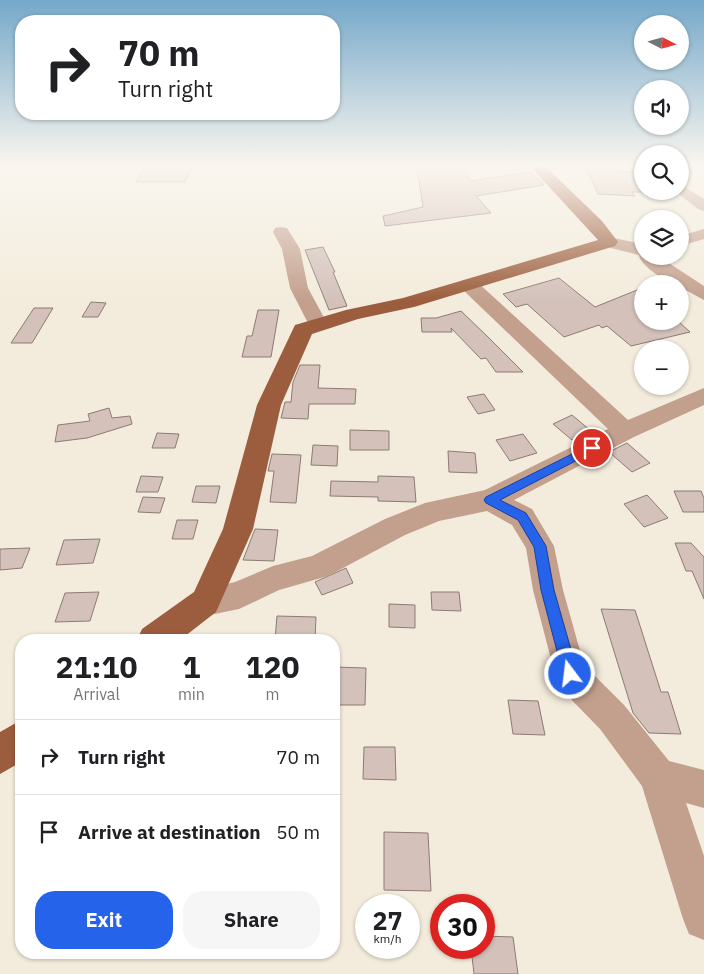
<!DOCTYPE html>
<meta charset="utf-8">
<style>
body{margin:0;font-family:"IBM Plex Sans",sans-serif;background:#f6f6f6;color:#202124;height:100vh;display:flex;flex-direction:column;font-size:19px;white-space:nowrap}
*{box-sizing:border-box;margin:0}
p{font-size:16px;color:#757577}
.icon{flex:none;width:28px;height:28px;fill:none;stroke:currentColor;stroke-width:2;stroke-linecap:round;stroke-linejoin:round}
.map{position:relative;flex:1;overflow:hidden}
.details{position:absolute;left:15px;top:634px;width:325px;height:325px;display:flex;flex-direction:column;background:#fff;border-radius:20px;box-shadow:0 1px 4px #0004}
.details>*{flex:none}
.banner{position:absolute;left:15px;top:15px;width:325px;height:105px;border-radius:20px;box-shadow:0 1px 4px #0004;background:#fff;color:#202124;overflow:hidden}
.needle{width:32px;rotate:96deg}
.controls{position:absolute;left:634px;top:15px;display:grid;gap:10px}
.controls a{display:grid;place-items:center;width:55px;height:55px;border-radius:50%;background:#fff;box-shadow:0 1px 4px #0004;font-size:25px}
.speed{position:absolute;left:355px;top:894px;display:flex;gap:10px;font-size:25px;font-weight:700;text-align:center}
.speed>*{display:grid;place-content:center;width:65px;height:65px;border-radius:50%;background:#fff;box-shadow:0 1px 4px #0004;line-height:1}
.speed small{font-size:12px;font-weight:400}
.speed .limit{border:8px solid #d22;background:#fff;color:#111}
.pin{position:absolute;display:grid;place-items:center;width:42px;height:42px;color:#fff;margin:-21px;border:2px solid #fff;border-radius:50%;box-shadow:0 1px 5px #0007}
.me{position:absolute;width:55px;margin:-28px;rotate:345deg;stroke-linejoin:round;filter:drop-shadow(0 0 4px #0008)}
.turn{display:flex;align-items:center;gap:18px;height:105px;padding:0 20px;font-size:22px}
.turn .icon{width:65px;height:65px;stroke-width:2.5}
.turn b{display:block;font-size:35px;line-height:42px}
.eta{display:flex;justify-content:space-evenly;align-items:center;height:85px;text-align:center}
.eta b{font-size:30px;font-weight:700;line-height:35px}
.action{display:flex;gap:10px;margin-top:auto;padding:10px 20px}
.action a{flex:1;height:58px;border-radius:20px;background:#2563eb;color:#fff;font-size:20px;font-weight:700;line-height:58px;text-align:center}
.action a+a{background:#f6f6f6;color:#202124}
ul{padding:0;list-style:none}
li{display:flex;align-items:center;gap:15px;height:75px;padding:0 20px;border-top:1px solid #e0e0e0}
li div{flex:1}
li b{display:block;font-size:19px}
li em{font-style:normal}
.map>svg:first-child{display:block}
.building{fill:#d3c1ba;stroke:#8c7b75}
.lines{fill:none;stroke-linecap:round;stroke-linejoin:round}
.minor{fill:#c39f8d;fill-rule:evenodd}
.major{fill:#9b5d3d;fill-rule:evenodd}
.route{fill:#2563eb;stroke:#184099}
</style>
<div class="map">
<svg width="704" height="974" viewBox="0 0 704 974">
<rect width="100%" height="100%" fill="#f3ecdc"/>
<!-- building -->
<path class="building" d="M153 165H193L185 182H136L145 167H152Z
M419 165H457L466 171 470 181 531 172 544 185 476 196 491 213 385 226 383 216 423 207 417 168H419Z
M585 165H607L610 171 638 172 642 179V191L650 192H632L635 196 598 194Z
M323 247 335 272H333L347 306 329 310 305 250Z
M559 278 595 307 642 288V321H678L690 332 631 346 607 326 602 328 599 325 564 337 527 304 516 307 503 294Z
M91 302 106 303 98 317H82Z
M34 308H53L32 343H11Z
M258 310H279L271 357H242L247 336H252Z
M461 311 489 338 523 372H496L486 358 481 359 451 328 452 332H422L421 318H436Z
M300 365H320L318 388 356 389 355 404H309L308 419 281 418 285 402H291L293 382Z
M484 394 495 410 478 414 467 397Z
M109 408 112 418 130 416 132 424 87 438 55 442 58 425 90 421 88 414Z
M572 415 591 431 572 440 553 424Z
M350 430 389 431V450H350Z
M157 433 179 434 175 448H152Z
M523 434 537 453 510 461 496 440Z
M627 443 650 463 632 472 609 452Z
M313 445 338 446 337 466 311 465Z
M448 451 475 453 477 473 449 472Z
M272 454 301 455 296 503 270 502 274 471H268Z
M141 476 163 477 158 492H136Z
M378 476 414 477 416 502 378 501V497L330 496 331 481 378 482Z
M196 486H220L216 503 192 502Z
M674 491H701L704 498V512H683Z
M647 495 668 518 644 527 624 504Z
M143 497 165 498 160 513 138 512Z
M177 520H198L193 539H172Z
M255 529 278 530 274 561 243 560Z
M100 539 93 563 56 565 64 540Z
M675 543H691L704 557V599L692 571H686Z
M30 548 22 568 0 570V549Z
M346 568 353 583 322 595 315 582Z
M99 592 90 621 55 622 65 593Z
M431 592H459L461 611 432 610Z
M389 604 415 605V628L389 627Z
M601 609 635 610 661 692H668L681 734 649 733 633 713Z
M277 616 316 617 315 640H275Z
M334 667 366 668 365 705H334Z
M508 700 538 701 545 735 513 734Z
M364 747H395L396 780 363 779Z
M384 832 428 833 431 891 384 890Z
M484 936 513 937 518 974H474L471 948H484Z"/>
<g class="lines">
<!-- minor -->
<path class="minor" d="M680 184 704 199V211L698 209 675 191H680Z
M281 227 287 228 300 249 308 288 328 325 325 329 318 331 311 329 290 288 282 249 273 232 275 228Z
M704 229V239L680 246V236Z
M609 237 642 244V256H658L704 286V300L680 287V284C668 284 640 266 639 255L603 246 601 242 603 238Z
M469 279 476 281 628 420 704 388V405L634 437 514 500 532 509 554 546 563 590 584 665 624 705 669 761 704 770V808L686 803 704 856V940L689 934 683 919 642 786 600 729 558 686 533 590 526 548 512 525 487 511 439 521 405 535 328 576 279 590 239 609 205 616 194 612 190 602 194 592 235 582 273 566 312 556 385 519 425 503 485 490 608 429 462 289 460 285 462 281Z"/>
<!-- major -->
<path class="major" d="M529 165H544L602 221 618 242 615 246 414 307 358 319 312 334 281 405 253 529 216 612 180 640H137L142 629 194 592 223 529 257 405 295 325 346 310 403 298 598 240Z
M21 720V762L0 774V732Z"/>
</g>
<!-- sky -->
<linearGradient id="sky" x2="0" y2="1"><stop stop-color="#75a8ca"/><stop offset="0.55" stop-color="#faf6ef"/><stop offset="1" stop-color="#faf6ef" stop-opacity="0"/></linearGradient>
<rect width="704" height="301" fill="url(#sky)"/>
<!-- route -->
<path class="route" d="M592 444 597 448 595 451 500 500 526 513 546 546 554 590 578 674 575 679 570 682 565 679 563 674 541 590 534 547 518 520 486 503 484 500 486 497Z"/>
</svg>
<div class="controls">
<a><svg class="needle" viewBox="-14 -14 28 28"><path d="M0-13l5 13h-10z" fill="#e53935"/><path d="M0 13l5-13h-10z" fill="#757577"/></svg></a>
<a><svg class="icon" aria-label="sound" viewBox="0 0 24 24"><path d="M4 9h4l5-4v14l-5-4H4zM17 9q2 3 0 6"/></svg></a>
<a><svg class="icon" aria-label="search" viewBox="0 0 24 24"><circle cx="10" cy="10" r="6"/><path d="M15 15l6 6"/></svg></a>
<a><svg class="icon" aria-label="layers" viewBox="0 0 24 24"><path d="M12 4l9 5-9 5-9-5zM3 14l9 5 9-5"/></svg></a>
<a>+</a>
<a>−</a>
</div>
<div class="speed"><div>27<small>km/h</small></div><div class="limit">30</div></div>
<div class="pin" style="left:592px;top:448px;background:#d93025"><svg class="icon" aria-label="arrive" viewBox="0 0 24 24"><path d="M6 21V4h12l-3 4 3 4H6"/></svg></div>
<svg class="me" style="left:570px;top:674px" viewBox="-20 -20 40 40"><circle r="17" fill="#2563eb" stroke="#fff" stroke-width="3"/><path d="M0-11L8 9 0 5-8 9z" fill="#fff"/></svg>
<div class="banner">
<div class="turn"><svg class="icon" aria-label="right" viewBox="0 0 24 24"><path d="M7 20v-9h11M14 6l5 5-5 5"/></svg><div><b>70 m</b>Turn right</div></div>
</div>
<section class="details">
<div class="eta">
<div><b>21:10</b><p>Arrival</p></div>
<div><b>1</b><p>min</p></div>
<div><b>120</b><p>m</p></div>
</div>
<ul>
<li><svg class="icon" aria-label="right" viewBox="0 0 24 24"><path d="M7 20v-9h11M14 6l5 5-5 5"/></svg><div><b>Turn right</b></div><em>70 m</em></li>
<li><svg class="icon" aria-label="arrive" viewBox="0 0 24 24"><path d="M6 21V4h12l-3 4 3 4H6"/></svg><div><b>Arrive at destination</b></div><em>50 m</em></li>
</ul>
<div class="action"><a>Exit</a><a>Share</a></div>
</section>
</div>
